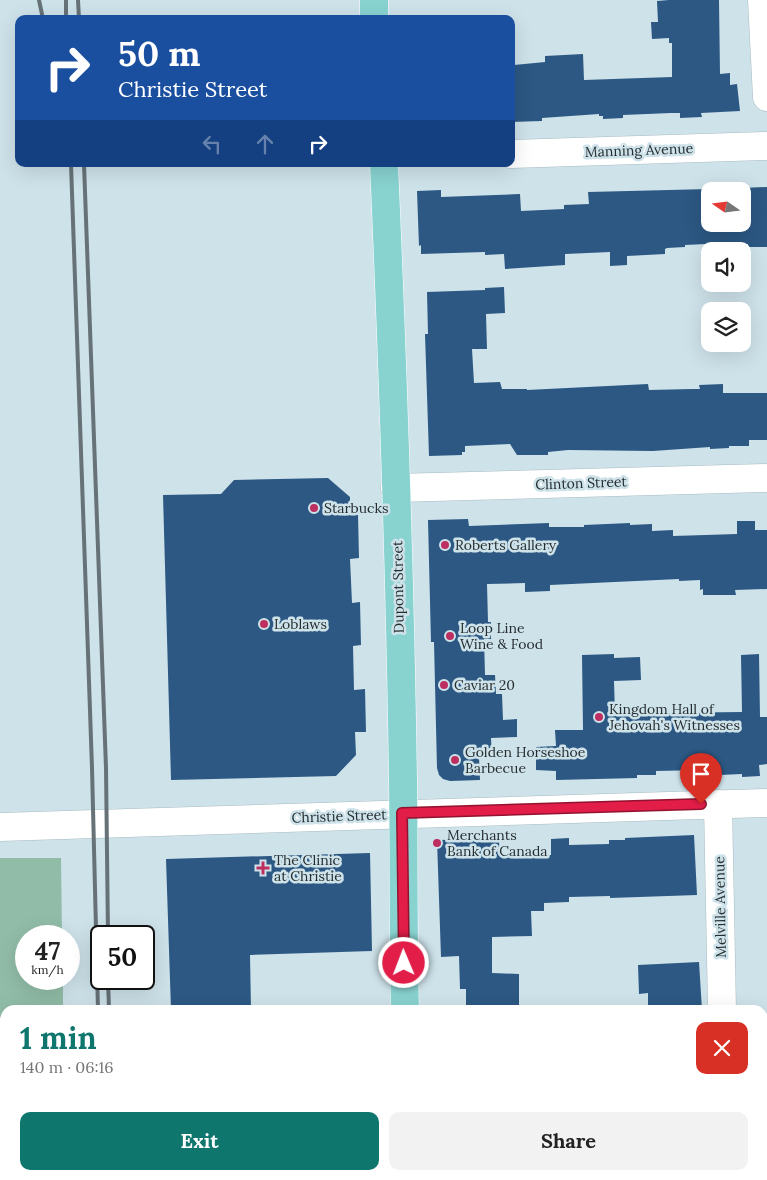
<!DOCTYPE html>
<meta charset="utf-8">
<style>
body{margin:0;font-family:Lora,serif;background:#f2f2f2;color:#222;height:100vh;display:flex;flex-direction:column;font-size:19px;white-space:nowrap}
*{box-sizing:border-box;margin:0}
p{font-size:16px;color:#767676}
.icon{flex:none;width:28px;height:28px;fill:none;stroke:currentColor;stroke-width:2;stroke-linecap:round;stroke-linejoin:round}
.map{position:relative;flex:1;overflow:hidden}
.drawer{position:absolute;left:0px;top:1005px;width:768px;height:175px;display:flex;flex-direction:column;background:#fff;border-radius:15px 15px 0 0;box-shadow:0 5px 20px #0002}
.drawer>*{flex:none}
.banner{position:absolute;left:15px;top:15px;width:500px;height:152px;border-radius:10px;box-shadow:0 5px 20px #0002;background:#1a4fa0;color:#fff;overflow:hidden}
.needle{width:32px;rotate:284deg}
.controls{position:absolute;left:701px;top:182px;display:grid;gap:10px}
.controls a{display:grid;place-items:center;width:50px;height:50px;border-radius:10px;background:#fff;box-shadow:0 5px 20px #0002;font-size:25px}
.speed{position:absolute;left:15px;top:925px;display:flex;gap:10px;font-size:25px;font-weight:700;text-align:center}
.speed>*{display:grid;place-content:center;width:65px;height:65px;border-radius:50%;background:#fff;box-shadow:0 5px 20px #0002;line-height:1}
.speed small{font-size:12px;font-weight:400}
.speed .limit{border:2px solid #111;border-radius:8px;background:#fff;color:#111}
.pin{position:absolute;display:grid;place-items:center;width:42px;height:42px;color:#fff;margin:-51px -21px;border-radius:50% 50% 50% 0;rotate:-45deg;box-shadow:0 0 5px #0007}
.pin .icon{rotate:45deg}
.me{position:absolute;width:55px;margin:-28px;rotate:359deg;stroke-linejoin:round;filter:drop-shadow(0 0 4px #0008)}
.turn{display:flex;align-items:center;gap:18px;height:105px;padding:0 20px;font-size:22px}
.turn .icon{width:65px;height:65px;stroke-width:2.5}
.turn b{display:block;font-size:35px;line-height:42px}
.lanes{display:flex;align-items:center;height:48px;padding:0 20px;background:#0003;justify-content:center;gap:25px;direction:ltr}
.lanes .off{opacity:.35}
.round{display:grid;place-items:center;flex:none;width:52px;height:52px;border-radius:10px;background:#f2f2f2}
.overview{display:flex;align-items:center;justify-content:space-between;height:85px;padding:0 20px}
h1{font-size:30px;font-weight:700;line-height:38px;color:#0f766e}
.cta{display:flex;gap:10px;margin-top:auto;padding:10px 20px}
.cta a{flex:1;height:58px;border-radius:10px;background:#0f766e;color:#fff;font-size:20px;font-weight:700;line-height:58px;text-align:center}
.cta a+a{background:#f2f2f2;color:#222}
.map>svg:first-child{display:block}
.green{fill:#91bda8}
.building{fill:#2c5883}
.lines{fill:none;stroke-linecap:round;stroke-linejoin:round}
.minor-casing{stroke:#a7bbc2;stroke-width:29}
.major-casing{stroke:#fff;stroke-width:29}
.minor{stroke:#fff;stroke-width:28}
.major{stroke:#88d2d0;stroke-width:28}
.rail{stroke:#667277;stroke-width:4}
.route-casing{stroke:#92132f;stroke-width:12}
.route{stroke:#e11d48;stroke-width:9}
.poi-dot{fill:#bd2f60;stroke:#cee2ea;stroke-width:2}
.labels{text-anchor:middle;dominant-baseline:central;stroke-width:5;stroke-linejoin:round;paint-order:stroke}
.street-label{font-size:14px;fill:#252d2f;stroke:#cee2ea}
.poi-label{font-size:14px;fill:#252d2f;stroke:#cee2ea;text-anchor:start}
</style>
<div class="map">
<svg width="767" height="1180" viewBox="0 0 767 1180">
<rect width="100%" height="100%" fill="#cee2ea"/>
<!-- green -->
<path class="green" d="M0 858H61L62 936H26V979H63V1010H5V1175H65L66 1180H0Z"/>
<!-- building -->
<path class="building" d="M669 0H719L720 74 730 73V85L737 84 740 111 701 113 702 117 680 118V113H671L623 115V118L603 119V116H599V114L542 118V121L511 122V74H515L514 65 545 62V56L583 54 584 80 672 77V43H669V38L652 39 651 22H658L657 1Z
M767 187V247H748V244L727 245V243L685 245V247L667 248 665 249V254L627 256V265L610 266V252L565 254V265L505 269 504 254 485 255V252L421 254V245L419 246 417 191 441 190V197L520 194 521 211 564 209V205L589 204 588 192 710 189V224H742V188Z
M504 287 505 313 486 314 487 349H472L474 383 500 382 502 389H527V390L648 384 649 390 692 389H700L699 385 723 384V393H767V440H749V446H729V448L710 449V447L653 451 568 450 548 452V455H517L510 444 465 446V452H462V455L429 456 425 334H428L427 292 485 290V288Z
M328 478 350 497V515H358L359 558 350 559 352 603 360 602 361 645 353 646 354 690 365 689 366 732H355L356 755 336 776 171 780 163 495 221 494 234 480Z
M468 519 469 526 549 523V527H584V525L630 523V525L652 524V531L673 530V536L737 534V521H755V530H767V589L735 590 736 595H703V589L700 590V580L679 581V579L550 585V591L525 592V583L487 584 488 622H491V639H484L485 675H495L496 694H502L503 720 517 719V737L491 738 492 757H479L480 780 450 781 443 779 439 775 437 768 434 642H431L428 520Z
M614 654V658L640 657 641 680 614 681 615 715 659 714V713L742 712 741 655 759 654 760 717H767V764L759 765 760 776 742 777V774L720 775V770H701L656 771V775H637V778L556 780V771L536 770V747L556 746 555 730H583L582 655Z
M694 835 697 895 610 898V896L569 897V902L544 903V911H531L532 936 492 937V973L519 974V1008L466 1009V989H460L459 956 441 957 437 840 494 839 495 842H499L500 857 551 855V839L569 838V845L609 844V840H625V838Z
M370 853 372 951 250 955 251 1010H171L166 859Z
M699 962 702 1010H648V993L639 994 638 965Z"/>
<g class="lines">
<!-- minor casing -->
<g class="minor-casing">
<path id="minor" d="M762 0 767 97
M511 154 767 146
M395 488 767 478
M718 804 722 1010
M0 827 767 803
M727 1175V1180"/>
</g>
<!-- major casing -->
<g class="major-casing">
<path id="major" d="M374 0V19
M384 164C393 369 400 575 403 780 404 857 403 933 405 1010
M407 1175 408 1180"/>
</g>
<!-- minor -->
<use href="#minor" class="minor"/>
<!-- major -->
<use href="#major" class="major"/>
<!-- rail -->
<path class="rail" d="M39 0 43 19
M66 0V19
M78 0 79 19
M71 164 92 768 98 1010
M84 164 106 768 108 936
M108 979 109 1010
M100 1175V1180
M111 1175V1180"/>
</g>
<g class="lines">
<!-- route casing -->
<g class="route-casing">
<path id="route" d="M404 963 402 813 701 804"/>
</g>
<!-- route -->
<use href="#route" class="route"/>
</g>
<!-- markers -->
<g class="poi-dot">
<circle cx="314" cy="508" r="5"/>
<circle cx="445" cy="545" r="5"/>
<circle cx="264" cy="624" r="5"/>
<circle cx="450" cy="636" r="5"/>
<circle cx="444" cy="685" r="5"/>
<circle cx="599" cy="717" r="5"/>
<circle cx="455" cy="760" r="5"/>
<circle cx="437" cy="843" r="5"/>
<path d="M260.5 860.5h5v5h5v5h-5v5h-5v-5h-5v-5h5z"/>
</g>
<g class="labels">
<!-- street labels -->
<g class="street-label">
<text transform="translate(639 150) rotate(-2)">Manning Avenue</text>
<text transform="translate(581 483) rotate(-2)">Clinton Street</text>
<text transform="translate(398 587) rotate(-91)">Dupont Street</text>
<text transform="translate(339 816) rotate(-2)">Christie Street</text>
<text transform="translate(720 907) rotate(-91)">Melville Avenue</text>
</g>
<!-- poi labels -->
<g class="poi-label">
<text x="324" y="508">Starbucks</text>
<text x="455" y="545">Roberts Gallery</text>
<text x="274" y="624">Loblaws</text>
<text x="460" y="628">Loop Line<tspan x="460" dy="16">Wine &amp; Food</tspan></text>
<text x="454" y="685">Caviar 20</text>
<text x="609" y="709">Kingdom Hall of<tspan x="609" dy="16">Jehovah's Witnesses</tspan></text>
<text x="465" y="752">Golden Horseshoe<tspan x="465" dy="16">Barbecue</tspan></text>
<text x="447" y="835">Merchants<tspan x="447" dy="16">Bank of Canada</tspan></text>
<text x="274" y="860">The Clinic<tspan x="274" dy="16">at Christie</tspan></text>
</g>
</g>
</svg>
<div class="controls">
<a><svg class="needle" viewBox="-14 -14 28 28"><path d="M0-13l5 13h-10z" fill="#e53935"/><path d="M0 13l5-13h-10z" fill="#767676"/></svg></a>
<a><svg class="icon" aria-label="sound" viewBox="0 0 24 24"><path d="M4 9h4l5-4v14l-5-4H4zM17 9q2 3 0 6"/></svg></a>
<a><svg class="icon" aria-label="layers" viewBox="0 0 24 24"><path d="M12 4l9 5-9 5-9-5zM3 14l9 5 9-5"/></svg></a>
</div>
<div class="speed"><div>47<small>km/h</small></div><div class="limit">50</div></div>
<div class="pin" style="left:701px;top:804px;background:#d93025"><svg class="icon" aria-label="arrive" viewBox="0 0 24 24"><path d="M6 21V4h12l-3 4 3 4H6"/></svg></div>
<svg class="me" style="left:404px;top:963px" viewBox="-20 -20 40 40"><circle r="17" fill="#e11d48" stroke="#fff" stroke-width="3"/><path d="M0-11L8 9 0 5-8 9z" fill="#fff"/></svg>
<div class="banner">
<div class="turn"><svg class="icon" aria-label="right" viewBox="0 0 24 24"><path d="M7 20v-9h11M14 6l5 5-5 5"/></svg><div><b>50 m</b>Christie Street</div></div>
<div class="lanes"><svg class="icon off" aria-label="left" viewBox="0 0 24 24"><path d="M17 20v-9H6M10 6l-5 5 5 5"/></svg><svg class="icon off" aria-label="ahead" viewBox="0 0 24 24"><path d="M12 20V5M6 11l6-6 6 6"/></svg><svg class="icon" aria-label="right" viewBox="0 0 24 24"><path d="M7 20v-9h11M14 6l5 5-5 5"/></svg></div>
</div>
<section class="drawer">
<div class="overview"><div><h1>1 min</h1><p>140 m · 06:16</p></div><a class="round" style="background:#d93025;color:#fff"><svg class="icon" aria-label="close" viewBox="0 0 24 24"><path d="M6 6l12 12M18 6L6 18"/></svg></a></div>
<div class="cta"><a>Exit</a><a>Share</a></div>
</section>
</div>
